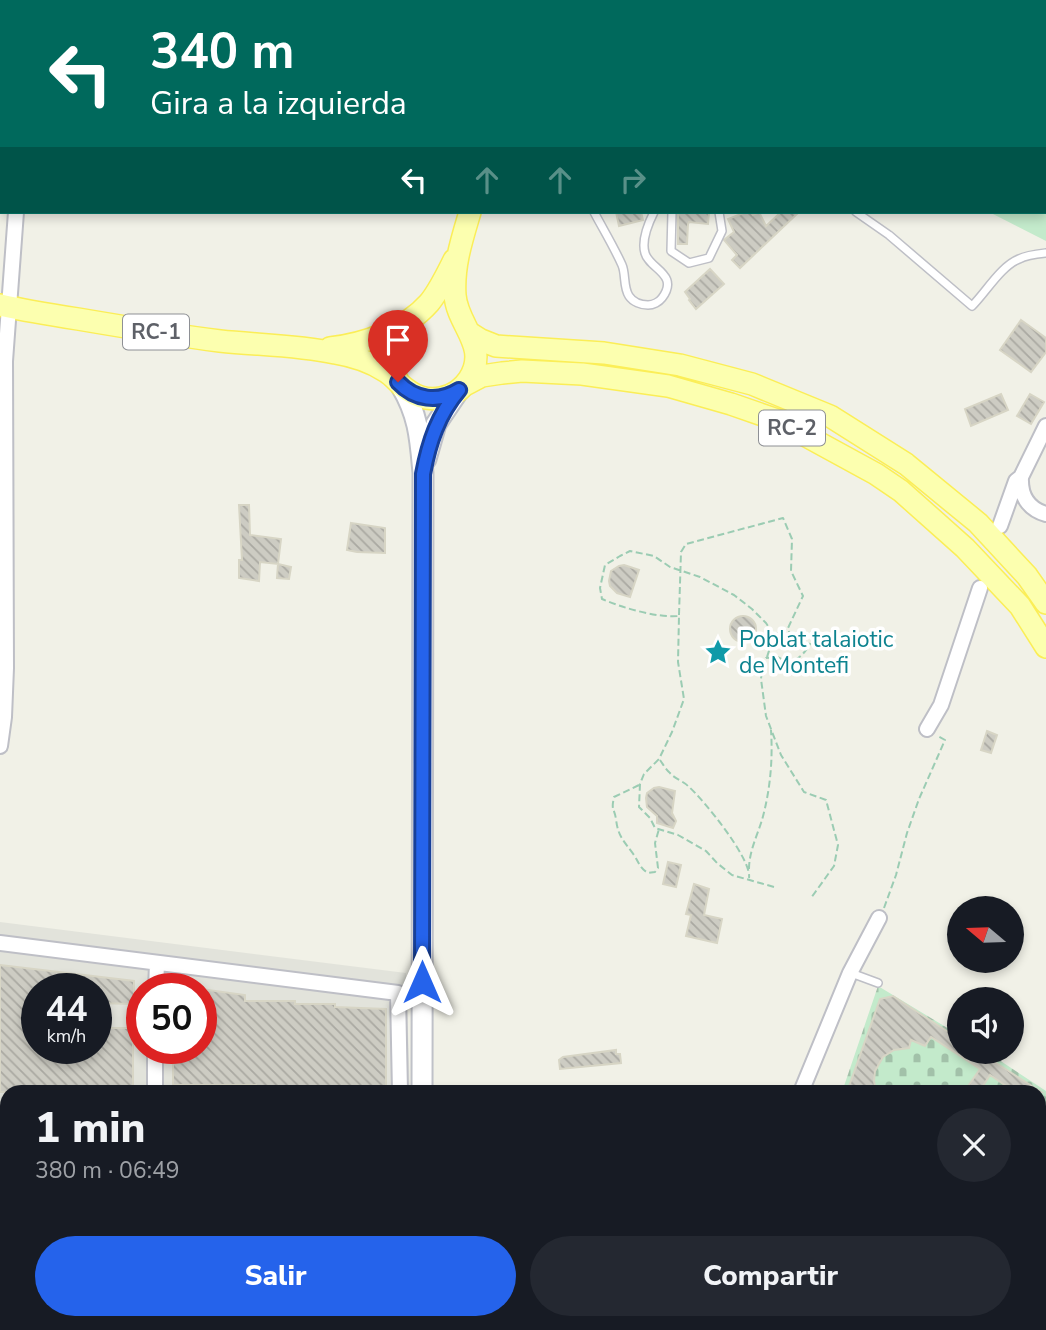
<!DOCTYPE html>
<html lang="es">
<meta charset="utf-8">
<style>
body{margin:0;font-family:"Nunito Sans",sans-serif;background:#242831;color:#f1f3f6;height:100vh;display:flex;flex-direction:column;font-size:26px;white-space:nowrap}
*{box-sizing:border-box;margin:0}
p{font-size:23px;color:#9ea1a6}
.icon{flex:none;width:38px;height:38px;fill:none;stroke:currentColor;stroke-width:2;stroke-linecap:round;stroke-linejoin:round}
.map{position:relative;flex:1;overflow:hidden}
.panel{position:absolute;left:0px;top:1085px;width:1046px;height:245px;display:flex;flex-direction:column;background:#171b24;border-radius:21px 21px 0 0;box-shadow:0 4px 10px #0003}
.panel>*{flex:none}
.banner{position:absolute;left:0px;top:0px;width:1046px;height:214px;box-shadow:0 4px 10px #0003;background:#00695c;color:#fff;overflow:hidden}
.needle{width:46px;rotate:289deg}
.fabs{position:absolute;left:947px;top:896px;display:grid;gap:14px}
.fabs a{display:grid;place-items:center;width:77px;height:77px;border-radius:50%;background:#171b24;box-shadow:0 4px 10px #0003;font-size:35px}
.speed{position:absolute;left:21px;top:973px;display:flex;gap:14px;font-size:35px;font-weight:700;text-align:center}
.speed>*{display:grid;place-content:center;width:91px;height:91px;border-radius:50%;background:#171b24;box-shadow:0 4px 10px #0003;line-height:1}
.speed small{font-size:18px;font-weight:400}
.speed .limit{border:10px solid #d22;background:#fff;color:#111}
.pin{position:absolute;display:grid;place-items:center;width:60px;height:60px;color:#fff;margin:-72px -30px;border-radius:50% 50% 50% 0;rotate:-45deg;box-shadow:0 0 7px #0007}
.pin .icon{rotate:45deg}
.me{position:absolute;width:77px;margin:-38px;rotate:0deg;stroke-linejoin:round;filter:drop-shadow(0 0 5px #0008)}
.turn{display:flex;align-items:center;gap:24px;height:147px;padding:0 35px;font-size:32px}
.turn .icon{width:91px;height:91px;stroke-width:2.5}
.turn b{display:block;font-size:49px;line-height:60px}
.lanes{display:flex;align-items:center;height:66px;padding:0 35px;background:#0003;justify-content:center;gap:35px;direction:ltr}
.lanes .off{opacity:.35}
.round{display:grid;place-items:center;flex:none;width:74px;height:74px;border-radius:37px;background:#242831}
.headline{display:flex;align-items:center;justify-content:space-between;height:119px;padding:0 35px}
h1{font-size:42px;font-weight:800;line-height:52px}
.primary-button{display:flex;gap:14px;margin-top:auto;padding:14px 35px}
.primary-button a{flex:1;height:80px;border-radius:42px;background:#2563eb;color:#fff;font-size:28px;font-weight:800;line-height:80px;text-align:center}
.primary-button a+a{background:#242831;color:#f1f3f6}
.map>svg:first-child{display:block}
.industrial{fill:#e2e3db;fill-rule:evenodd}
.cemetery{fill:url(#cemetery-stones)}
.garden{fill:#c3eacb}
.building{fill:url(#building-back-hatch);stroke:#d7d5c5;stroke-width:2}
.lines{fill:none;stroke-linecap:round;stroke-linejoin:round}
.service-casing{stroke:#bebfc6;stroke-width:10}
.minor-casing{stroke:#bebfc6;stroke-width:18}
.tertiary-casing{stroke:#bebfc6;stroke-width:21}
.secondary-casing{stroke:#bfc1c8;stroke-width:23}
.primary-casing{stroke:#fbee57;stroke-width:24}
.path{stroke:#9bccb3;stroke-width:2;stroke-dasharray:7 3.5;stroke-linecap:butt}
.service{stroke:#fff;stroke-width:7}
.minor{stroke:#fff;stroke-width:14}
.tertiary{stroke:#fff;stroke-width:18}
.secondary{stroke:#fff;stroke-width:19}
.primary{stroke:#fcffaf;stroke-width:21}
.route-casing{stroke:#184099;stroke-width:18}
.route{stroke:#2563eb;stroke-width:12}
.labels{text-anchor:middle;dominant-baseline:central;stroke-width:7;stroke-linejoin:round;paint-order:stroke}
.shield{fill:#fff;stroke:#8e9095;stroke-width:2}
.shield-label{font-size:21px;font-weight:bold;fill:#5e6168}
.culture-label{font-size:23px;fill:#0d838f;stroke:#fff;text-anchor:start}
</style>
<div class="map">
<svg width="1046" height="1330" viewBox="0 0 1046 1330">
<defs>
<pattern id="cemetery-stones" width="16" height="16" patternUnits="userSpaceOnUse" patternTransform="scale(1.75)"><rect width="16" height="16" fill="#c3eacb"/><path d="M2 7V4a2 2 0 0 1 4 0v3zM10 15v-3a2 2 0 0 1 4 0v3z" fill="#a2c1a9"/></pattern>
<pattern id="building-back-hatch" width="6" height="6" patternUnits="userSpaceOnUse" patternTransform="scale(1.75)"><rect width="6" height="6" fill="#cdccc3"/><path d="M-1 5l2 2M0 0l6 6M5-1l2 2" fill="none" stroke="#aaa9a2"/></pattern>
</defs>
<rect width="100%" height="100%" fill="#f1f1e7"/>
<!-- industrial -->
<path class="industrial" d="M0 922 406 973 410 1092H7V1323H411V1330H0ZM37 989H96V1048H37ZM142 989H201V1048H142Z"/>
<!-- cemetery -->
<path class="cemetery" d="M878 986 959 1035V1052H987L1046 1091V1251L1040 1246V1092H842Z"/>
<!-- garden -->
<path class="garden" d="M986 0H1046V241L991 213 982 212H1045V2H985Z"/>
<!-- building -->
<path class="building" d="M616 212H641L643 220 619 226Z
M678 212H709L708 224 689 222 688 224 687 244H678Z
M746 212H751L753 215 759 212 766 226 781 212H799L740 268 732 260 737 255 724 240 734 232 728 219Z
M710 269 724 284 696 309 689 300 690 299 685 292Z
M1021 320 1046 338V352L1031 372 1000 350Z
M1001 394 1008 410 971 426 965 409Z
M1030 394 1044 402 1031 424 1017 416Z
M239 505H249L250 535 281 539 278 564 260 562 259 581 239 578V560H242Z
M351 523 385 528V553L357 552 347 550Z
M278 564 291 567 289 579 277 578Z
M624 565 639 570 630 597 617 593 610 586 609 581 611 571 619 566Z
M730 629a13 13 0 1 1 26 0a13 13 0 1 1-26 0Z
M987 731 997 735 991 753 981 750Z
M659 787 675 791 672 813 676 821 673 828 657 823V816L647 807 646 798 647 793 654 788Z
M668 862 681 865 676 887 663 884Z
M694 884 709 889 704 915 722 919 717 943 686 936 691 915 686 914Z
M0 965 134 981V1004L96 1003V989H37V1048H96V1028H133V1092H0Z
M201 989 245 995V1001H295V1004H335V1007L386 1009V1092H256V1085H173V1048H201Z
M893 996 959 1039V1052H979L1041 1092H1015L990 1075 979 1092H964L980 1069 931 1037 925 1046 911 1040 909 1048 894 1050 883 1057 875 1071 874 1081 876 1092H847L880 999Z
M616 1050V1054H620L621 1063 560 1069 559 1060 563 1057Z"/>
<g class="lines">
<!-- service casing -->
<g class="service-casing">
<path id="service" d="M666 2 667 0
M0 170H2
M594 212C603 229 614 247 622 265 626 274 623 287 629 296 633 302 641 305 648 305 653 305 659 302 662 298 680 274 649 269 645 253 641 240 648 224 654 212
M672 212 671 251 689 263 709 258 722 231 719 212
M856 212 889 235 972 306C986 292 1001 266 1019 259 1027 255 1037 254 1046 253
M851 973 878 983
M404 1323V1330
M440 1323V1330"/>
</g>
<!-- minor casing -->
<g class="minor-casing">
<path id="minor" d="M75 2V0
M1021 477C1020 495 1028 509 1046 514
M1000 526 1016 481 1021 477 1046 426
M927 729 941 705 980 588
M0 746 4 717 6 668 5 361 16 212
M0 943 398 993 400 1092
M156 989 157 963
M155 1092V1048
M801 1092 850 973 879 918
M704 1330 707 1323"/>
</g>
<!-- tertiary casing -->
<g class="tertiary-casing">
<path id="tertiary" d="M0 1182 7 1183
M872 1323 896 1330"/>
</g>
<!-- secondary casing -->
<g class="secondary-casing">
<path id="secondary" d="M401 386C419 416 420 440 423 473L422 1092
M426 459 436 424 459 390
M423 1323V1330"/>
</g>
<!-- primary casing -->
<g class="primary-casing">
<path id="primary" d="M531 2 532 0
M0 305C26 311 52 315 78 319 125 327 172 335 220 341 258 345 297 345 335 353 353 356 369 361 385 371 394 376 400 386 409 391 429 405 456 399 469 379 490 346 457 326 455 295 453 266 462 239 470 212
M470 333 481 340 496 346 604 353 680 365 752 384 830 416 906 464 978 523 1027 576 1046 603
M330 348C365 344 405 330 429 303 439 291 447 274 454 260
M398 381C386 362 387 341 403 323
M463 386 482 376 502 373 522 371 582 374 668 386 731 404 777 420 876 474 901 491 965 548 1020 606 1046 647"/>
</g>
<!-- path -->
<path class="path" d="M831 0V2
M1036 0V2
M1045 6H1046
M1045 110H1046
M1045 188H1046
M679 615 681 552 686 544 783 518 792 539 791 571 803 596 788 628 790 635 793 639 810 644C804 654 799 659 788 663L778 657 766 658 762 667 761 679 766 716 781 755 804 792 826 800 838 845 834 866 811 898
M767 657 774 635 786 629
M660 760C663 764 666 770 670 773 675 779 683 781 688 786 703 799 752 859 749 878
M639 785 614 797C611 811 614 807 616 819 618 837 624 841 634 855 639 863 640 868 648 873L655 872 658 868 655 843 659 829
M749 869C749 852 757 836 762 820 770 791 773 761 771 730
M774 887 732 875 717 863 706 851 678 835 655 828 650 818 639 807 640 784 644 774 659 759 672 732 684 699 678 662 679 616C657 618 623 608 602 599L600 588 605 565 620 556 630 551 654 556 670 567 700 577 734 595 752 609 766 623 774 635
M884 908 896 875 907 833 919 799 945 740 938 736"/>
<!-- service -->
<use href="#service" class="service"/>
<!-- minor -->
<use href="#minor" class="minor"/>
<!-- tertiary -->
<use href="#tertiary" class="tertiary"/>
<!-- secondary -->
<use href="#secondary" class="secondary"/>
<!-- primary -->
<use href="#primary" class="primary"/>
</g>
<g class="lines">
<!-- route casing -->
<g class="route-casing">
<path id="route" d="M398 382C415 400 438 403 459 390 438 415 429 442 423 474L422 982"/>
</g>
<!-- route -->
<use href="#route" class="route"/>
</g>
<!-- icons -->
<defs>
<g id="sight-bare" transform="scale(2.1)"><path d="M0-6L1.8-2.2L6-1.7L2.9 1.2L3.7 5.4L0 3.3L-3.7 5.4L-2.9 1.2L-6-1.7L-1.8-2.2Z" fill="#0f9aa8" stroke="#fff" stroke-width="2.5" paint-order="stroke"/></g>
</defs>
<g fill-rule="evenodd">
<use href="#sight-bare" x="718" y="652"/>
</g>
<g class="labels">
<!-- shield labels -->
<g class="shield">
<rect x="123" y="314.5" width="66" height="35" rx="5"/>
<rect x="759" y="410.5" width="66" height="35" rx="5"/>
</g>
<g class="shield-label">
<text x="156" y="332">RC-1</text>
<text x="792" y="428">RC-2</text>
</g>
<!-- culture labels -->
<g class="culture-label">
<text x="739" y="639">Poblat talaiotic<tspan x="739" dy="26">de Montefi</tspan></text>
</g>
</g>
</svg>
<div class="fabs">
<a><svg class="needle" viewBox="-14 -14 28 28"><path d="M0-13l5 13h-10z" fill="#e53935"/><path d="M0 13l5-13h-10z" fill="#9ea1a6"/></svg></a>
<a><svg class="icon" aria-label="sound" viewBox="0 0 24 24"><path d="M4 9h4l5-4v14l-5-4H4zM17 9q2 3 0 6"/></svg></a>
</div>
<div class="speed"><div>44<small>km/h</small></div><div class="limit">50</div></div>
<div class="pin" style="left:398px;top:382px;background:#d93025"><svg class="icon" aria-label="arrive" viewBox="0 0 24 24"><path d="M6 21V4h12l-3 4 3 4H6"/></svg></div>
<svg class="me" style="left:422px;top:982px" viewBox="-20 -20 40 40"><path d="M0-17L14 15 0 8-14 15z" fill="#2563eb" stroke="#fff" stroke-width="4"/></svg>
<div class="banner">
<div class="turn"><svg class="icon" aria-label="left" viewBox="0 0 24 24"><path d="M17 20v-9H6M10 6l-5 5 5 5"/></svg><div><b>340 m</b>Gira a la izquierda</div></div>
<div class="lanes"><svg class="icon" aria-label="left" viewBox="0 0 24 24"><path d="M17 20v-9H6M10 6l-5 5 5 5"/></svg><svg class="icon off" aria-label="ahead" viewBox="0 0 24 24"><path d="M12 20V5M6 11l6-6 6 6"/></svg><svg class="icon off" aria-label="ahead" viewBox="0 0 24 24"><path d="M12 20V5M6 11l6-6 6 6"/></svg><svg class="icon off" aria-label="right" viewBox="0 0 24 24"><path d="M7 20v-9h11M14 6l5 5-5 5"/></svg></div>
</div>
<section class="panel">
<div class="headline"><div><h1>1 min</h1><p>380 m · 06:49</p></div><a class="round"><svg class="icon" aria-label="close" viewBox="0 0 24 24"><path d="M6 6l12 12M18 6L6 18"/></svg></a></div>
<div class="primary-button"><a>Salir</a><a>Compartir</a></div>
</section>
</div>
